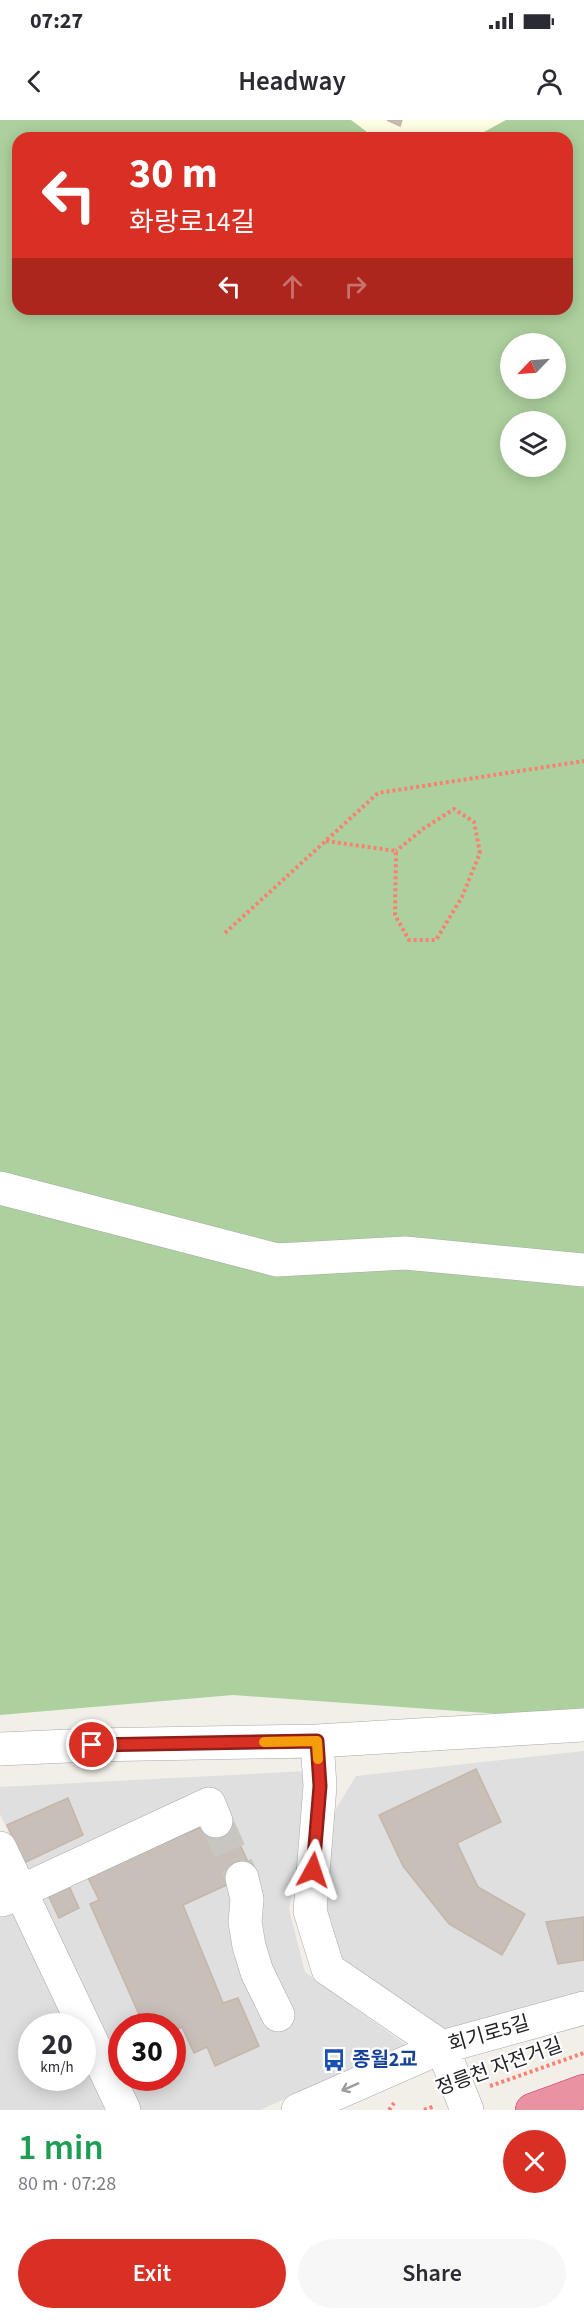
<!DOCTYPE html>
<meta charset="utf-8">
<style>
body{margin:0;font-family:"Source Sans 3","Noto Sans KR",sans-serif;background:#f7f7f7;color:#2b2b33;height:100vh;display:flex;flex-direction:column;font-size:22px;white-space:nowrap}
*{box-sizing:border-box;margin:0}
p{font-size:20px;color:#7c7c81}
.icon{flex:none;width:33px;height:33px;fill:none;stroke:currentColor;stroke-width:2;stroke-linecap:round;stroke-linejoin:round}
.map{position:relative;height:1990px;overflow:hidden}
.panel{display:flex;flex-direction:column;background:#fff;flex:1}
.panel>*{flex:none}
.banner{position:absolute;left:12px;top:12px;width:561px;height:183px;border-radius:18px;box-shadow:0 3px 15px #0003;background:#d93025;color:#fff;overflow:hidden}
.needle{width:39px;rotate:245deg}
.controls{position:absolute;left:500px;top:213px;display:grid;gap:12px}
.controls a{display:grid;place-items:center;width:66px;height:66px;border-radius:50%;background:#fff;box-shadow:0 3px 15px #0003;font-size:30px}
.speed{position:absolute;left:18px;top:1893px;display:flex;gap:12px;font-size:30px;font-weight:700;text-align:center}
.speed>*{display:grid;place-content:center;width:78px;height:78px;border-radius:50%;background:#fff;box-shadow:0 3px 15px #0003;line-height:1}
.speed small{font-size:15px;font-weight:400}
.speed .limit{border:9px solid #d22;background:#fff;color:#111}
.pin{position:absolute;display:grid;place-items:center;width:51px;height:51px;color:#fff;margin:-26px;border:3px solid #fff;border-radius:50%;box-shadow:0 2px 6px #0007}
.me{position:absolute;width:66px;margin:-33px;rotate:5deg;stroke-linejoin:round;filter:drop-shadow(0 0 4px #0008)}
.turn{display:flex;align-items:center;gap:21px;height:126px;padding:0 18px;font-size:27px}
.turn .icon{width:78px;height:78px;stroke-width:2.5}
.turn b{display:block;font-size:42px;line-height:51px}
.lanes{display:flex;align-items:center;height:57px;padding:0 18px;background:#0003;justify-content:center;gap:30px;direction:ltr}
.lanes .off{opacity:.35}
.round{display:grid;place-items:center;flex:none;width:63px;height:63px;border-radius:32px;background:#f7f7f7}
.overview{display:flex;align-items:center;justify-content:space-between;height:102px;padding:0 18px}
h1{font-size:36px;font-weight:600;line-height:45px;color:#1e9e55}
.button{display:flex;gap:12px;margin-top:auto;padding:12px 18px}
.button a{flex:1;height:69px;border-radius:36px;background:#d93025;color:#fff;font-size:24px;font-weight:600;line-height:69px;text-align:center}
.button a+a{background:#f7f7f7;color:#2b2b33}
.status{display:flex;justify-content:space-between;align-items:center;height:42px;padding:0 30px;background:#fff;direction:ltr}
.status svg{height:16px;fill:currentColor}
header{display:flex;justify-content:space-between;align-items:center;height:78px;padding:0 18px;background:#fff;font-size:27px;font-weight:600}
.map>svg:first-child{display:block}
.residential{fill:#e0dfdf}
.education{fill:#ffffe5}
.forest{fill:#add19e;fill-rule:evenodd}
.building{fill:#c7bfb8;stroke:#c4b6ab;stroke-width:1.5}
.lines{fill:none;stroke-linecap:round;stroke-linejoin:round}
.minor-tunnel{stroke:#c8c6c1;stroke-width:33;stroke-dasharray:33 16;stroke-linecap:butt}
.minor-casing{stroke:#a9a9a9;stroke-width:34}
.highway-casing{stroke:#dc2a67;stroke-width:34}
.path{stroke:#fa8072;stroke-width:4;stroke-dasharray:3 3;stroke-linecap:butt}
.minor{stroke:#fff;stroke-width:33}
.highway{stroke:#e892a2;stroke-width:33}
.oneway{stroke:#9c9c9c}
.route-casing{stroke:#8d1f18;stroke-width:15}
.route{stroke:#d93025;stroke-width:10}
.slow{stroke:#f59e0b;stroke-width:10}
.labels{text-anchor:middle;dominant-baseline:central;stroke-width:4.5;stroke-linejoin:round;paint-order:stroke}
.street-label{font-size:20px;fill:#222;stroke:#fff}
.transit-label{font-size:20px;font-weight:bold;fill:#164399;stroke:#fff;text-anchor:start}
</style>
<div class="status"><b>07:27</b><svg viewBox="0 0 49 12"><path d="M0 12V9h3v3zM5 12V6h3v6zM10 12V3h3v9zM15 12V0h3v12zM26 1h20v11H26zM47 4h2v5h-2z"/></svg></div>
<header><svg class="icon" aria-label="back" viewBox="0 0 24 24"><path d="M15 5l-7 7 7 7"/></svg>Headway<svg class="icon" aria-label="person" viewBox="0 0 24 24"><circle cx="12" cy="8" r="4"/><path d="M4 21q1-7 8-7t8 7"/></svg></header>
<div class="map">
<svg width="584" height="1990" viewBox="0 0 584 1990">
<rect width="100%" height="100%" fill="#f2efe9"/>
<!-- residential -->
<path class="residential" d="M584 1631V1888L442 1927 328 1849 310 1791 331 1697 356 1656Z
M307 1651 312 1673 289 1789 305 1852 406 1925 260 1990H141L125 1958H172V1906H122L121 1950 0 1694V1667Z
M0 1763 68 1906H32V1958H82L83 1937 107 1990H0Z"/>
<!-- education -->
<path class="education" d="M351 0H506L473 18H375Z"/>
<!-- forest -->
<path class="forest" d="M0 0H351L375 18H18V189H567V18H473L506 0H584V1600L233 1575 0 1595ZM510 224H555V268H510ZM510 302H555V346H510Z"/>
<!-- building -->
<path class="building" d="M387 0H402L400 6Z
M476 1649 501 1702 457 1723 478 1767 525 1794 502 1835 449 1804 403 1746 379 1695Z
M68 1678 83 1715 24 1743 7 1705Z
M227 1696 253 1753 183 1785 223 1883 238 1878 259 1926 215 1946 207 1927 194 1933 182 1907 172 1912V1906H144L90 1784 99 1780 87 1756Z
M69 1766 79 1788 59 1798 48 1775Z
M584 1797V1840L558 1844 546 1802Z"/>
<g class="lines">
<!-- minor-tunnel -->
<path class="minor-tunnel" d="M216 1701 242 1758"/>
<!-- minor casing -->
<g class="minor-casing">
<path id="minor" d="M0 1068 277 1140 405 1133 584 1150
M317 1621 584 1605
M0 1629 92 1625 317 1621 320 1666 310 1791 328 1849 442 1927
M0 1728 124 1990
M242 1758 247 1779 245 1802 249 1826 257 1852 278 1895
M2 1780 209 1684 216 1701
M442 1927 467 1990
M298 1990 442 1927 584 1888"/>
</g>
<!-- highway casing -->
<g class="highway-casing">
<path id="highway" d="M532 1990 584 1971"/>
</g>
<!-- path -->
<path class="path" d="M326 721 396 731 395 795 409 820H436L462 777 480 733 474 702 454 689 423 709 396 731
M225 813 378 673 584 641
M490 1966 584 1933
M389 1990 394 1983
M424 1990 435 1986"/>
<!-- minor -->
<use href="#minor" class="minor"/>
<!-- highway -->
<use href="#highway" class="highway"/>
</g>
<!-- one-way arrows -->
<defs><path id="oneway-shaft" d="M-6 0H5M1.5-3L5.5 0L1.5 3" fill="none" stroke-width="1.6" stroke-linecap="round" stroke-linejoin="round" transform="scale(1.5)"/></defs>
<use class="oneway" href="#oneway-shaft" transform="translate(350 1967) rotate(156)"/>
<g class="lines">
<!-- route casing -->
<g class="route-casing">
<path id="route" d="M92 1625 317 1621 320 1666 313 1750"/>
</g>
<!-- route -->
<use href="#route" class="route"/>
<!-- slow -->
<path class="slow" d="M264 1622 317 1621 318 1639"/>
</g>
<!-- icons -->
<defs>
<g id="bus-bare" transform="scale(1.8)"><path d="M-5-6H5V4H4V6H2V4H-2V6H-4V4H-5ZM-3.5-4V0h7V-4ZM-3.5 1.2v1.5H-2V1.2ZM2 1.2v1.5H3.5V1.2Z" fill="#1a4fb4" stroke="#fff" stroke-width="2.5" paint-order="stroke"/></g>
</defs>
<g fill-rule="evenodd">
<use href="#bus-bare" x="334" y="1940"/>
</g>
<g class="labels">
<!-- street labels -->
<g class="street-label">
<text transform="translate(489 1914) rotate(-16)">회기로5길</text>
<text transform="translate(499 1947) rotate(-20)">정릉천 자전거길</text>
</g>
<!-- transit labels -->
<g class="transit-label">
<text x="352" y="1940">종월2교</text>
</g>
</g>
</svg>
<div class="controls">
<a><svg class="needle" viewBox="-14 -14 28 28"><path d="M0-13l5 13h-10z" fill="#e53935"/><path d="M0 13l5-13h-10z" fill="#7c7c81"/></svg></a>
<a><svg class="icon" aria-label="layers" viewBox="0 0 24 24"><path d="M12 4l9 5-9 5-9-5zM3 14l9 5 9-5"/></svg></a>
</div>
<div class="speed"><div>20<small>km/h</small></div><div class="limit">30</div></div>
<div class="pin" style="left:92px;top:1625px;background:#d93025"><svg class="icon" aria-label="arrive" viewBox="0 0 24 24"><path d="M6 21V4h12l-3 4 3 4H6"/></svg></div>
<svg class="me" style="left:313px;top:1750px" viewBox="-20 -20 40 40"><path d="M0-17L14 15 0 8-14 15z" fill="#d93025" stroke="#fff" stroke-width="4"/></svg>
<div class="banner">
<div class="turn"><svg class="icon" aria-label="left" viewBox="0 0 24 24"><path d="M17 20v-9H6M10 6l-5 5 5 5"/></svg><div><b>30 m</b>화랑로14길</div></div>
<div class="lanes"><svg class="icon" aria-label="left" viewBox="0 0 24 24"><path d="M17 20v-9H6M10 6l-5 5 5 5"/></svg><svg class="icon off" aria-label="ahead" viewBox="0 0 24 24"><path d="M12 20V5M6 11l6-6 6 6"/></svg><svg class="icon off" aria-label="right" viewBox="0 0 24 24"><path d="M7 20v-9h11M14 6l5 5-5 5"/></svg></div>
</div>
</div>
<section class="panel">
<div class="overview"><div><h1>1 min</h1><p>80 m · 07:28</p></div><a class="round" style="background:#d93025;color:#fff"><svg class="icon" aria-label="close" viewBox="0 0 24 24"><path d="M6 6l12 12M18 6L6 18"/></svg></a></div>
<div class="button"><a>Exit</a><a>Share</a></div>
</section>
